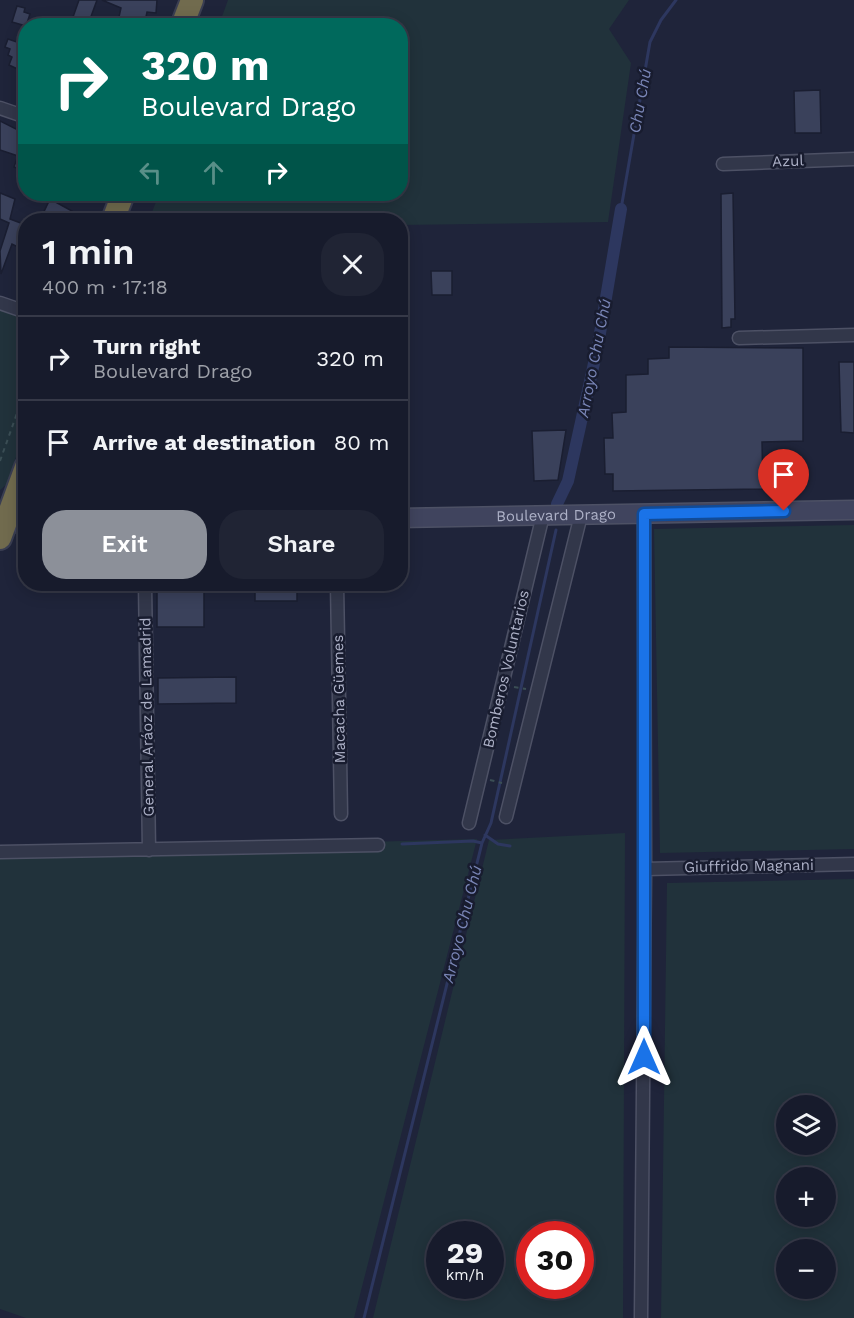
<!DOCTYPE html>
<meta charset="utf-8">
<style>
body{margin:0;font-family:"Work Sans",sans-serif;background:#202434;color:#f1f3f6;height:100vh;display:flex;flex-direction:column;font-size:22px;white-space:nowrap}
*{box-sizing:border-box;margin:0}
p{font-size:20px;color:#9ea1a9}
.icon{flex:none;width:33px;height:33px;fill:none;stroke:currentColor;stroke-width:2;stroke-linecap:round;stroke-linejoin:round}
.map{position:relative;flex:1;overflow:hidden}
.side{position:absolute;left:18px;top:213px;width:390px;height:378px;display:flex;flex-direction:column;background:#171b2c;border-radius:24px;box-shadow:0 3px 15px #0003,0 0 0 2px #363948}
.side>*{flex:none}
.banner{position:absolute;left:18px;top:18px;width:390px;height:183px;border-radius:24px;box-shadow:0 3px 15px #0003,0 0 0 2px #363948;background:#00695c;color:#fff;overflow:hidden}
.controls{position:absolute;left:776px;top:1095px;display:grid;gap:12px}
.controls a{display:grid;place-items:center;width:60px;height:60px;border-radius:50%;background:#171b2c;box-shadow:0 3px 15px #0003,0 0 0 2px #363948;font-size:30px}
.speed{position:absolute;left:426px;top:1221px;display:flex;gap:12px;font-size:30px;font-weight:700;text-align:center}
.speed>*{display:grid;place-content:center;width:78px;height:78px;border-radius:50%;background:#171b2c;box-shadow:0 3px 15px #0003,0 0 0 2px #363948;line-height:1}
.speed small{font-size:15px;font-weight:400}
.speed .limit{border:9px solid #d22;background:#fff;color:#111}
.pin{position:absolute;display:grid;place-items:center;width:51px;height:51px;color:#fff;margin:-62px -26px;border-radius:50% 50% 50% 0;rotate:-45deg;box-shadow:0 0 6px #0007}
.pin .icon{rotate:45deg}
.me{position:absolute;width:66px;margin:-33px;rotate:0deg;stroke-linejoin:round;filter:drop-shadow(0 0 4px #0008)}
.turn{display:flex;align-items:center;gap:21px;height:126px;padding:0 24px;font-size:27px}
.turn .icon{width:78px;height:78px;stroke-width:2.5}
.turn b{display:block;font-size:42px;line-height:51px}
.lanes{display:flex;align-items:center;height:57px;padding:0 24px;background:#0003;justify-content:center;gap:30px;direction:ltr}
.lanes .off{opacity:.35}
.round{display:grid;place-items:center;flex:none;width:63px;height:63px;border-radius:24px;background:#202434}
.headline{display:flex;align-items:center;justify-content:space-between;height:102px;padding:0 24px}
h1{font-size:36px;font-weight:600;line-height:45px}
.cta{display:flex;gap:12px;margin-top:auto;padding:12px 24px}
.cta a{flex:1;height:69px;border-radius:24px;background:#8c9099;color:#fff;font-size:24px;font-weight:600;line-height:69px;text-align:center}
.cta a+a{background:#202434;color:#f1f3f6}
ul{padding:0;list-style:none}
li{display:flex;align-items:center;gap:18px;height:84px;padding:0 24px;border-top:2px solid #363948}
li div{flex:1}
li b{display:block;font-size:22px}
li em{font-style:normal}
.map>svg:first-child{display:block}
.green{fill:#21323b;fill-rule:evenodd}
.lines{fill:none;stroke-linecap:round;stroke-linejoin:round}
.stream{stroke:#2d375f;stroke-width:3}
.canal{stroke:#2d375f;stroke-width:12}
.building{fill:#3a415b;stroke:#1a1e31;stroke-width:1.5}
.street-casing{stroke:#4d5165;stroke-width:15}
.secondary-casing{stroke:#4d5165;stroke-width:21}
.highway-casing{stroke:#3a3e52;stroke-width:26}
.path{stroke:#3b4e55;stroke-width:2;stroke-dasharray:4.5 4.5;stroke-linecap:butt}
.street{stroke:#32374a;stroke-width:12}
.secondary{stroke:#40445e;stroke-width:18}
.highway{stroke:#716b4e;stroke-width:22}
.route-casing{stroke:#114b97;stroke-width:15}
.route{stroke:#1a73e8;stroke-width:10}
.labels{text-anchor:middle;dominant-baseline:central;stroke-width:5;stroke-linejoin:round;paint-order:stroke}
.street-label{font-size:15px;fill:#adb1c7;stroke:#181c2f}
.water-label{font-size:16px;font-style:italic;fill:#7a86b7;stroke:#181c2f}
</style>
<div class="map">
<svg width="854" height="1318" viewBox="0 0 854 1318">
<rect width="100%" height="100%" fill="#1f243a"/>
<!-- green -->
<path class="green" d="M228 0H629L609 29 631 63 608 222 401 225 400 220H149L159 194H400V26L219 25Z
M0 308 26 317 25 430 7 484 0 490Z
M854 525V849L660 853 654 529Z
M625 833 623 1318H373L489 840ZM490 1234V1286H440V1234ZM580 1234V1286H530V1234Z
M477 839 354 1318H26L0 1309V852Z
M854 879V1318H661L667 883ZM786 1106H825V1144H786ZM786 1178H825V1216H786ZM786 1250H825V1288H786Z"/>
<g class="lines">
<!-- stream -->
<path class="stream" d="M621 209 650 42 661 20 676 0
M485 835 498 844 510 846
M402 844 473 841 482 843
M364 1318 482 843 491 823 556 530"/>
<!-- canal -->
<path class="canal" d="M557 504 568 481 598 345 621 209"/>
</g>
<!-- building -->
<path class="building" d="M79 0H97L89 22 73 17Z
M102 0H157L156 13 147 12 144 26H117L121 8Z
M17 6 25 8 24 12 30 14 26 26 12 22Z
M8 39 26 45V73L9 65 12 57 8 55 10 49 5 47Z
M820 90 821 133H795L794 91Z
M0 121 26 134 18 156 0 150Z
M24 138 26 164 23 170 14 167Z
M0 193 15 199 10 219 26 225V251L12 244 1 274 0 251 9 223 0 219Z
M733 193 735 319H731V327L722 328 721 194Z
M50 199 72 211 67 220H40Z
M431 271H452V295H432Z
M669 347 803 348V441L762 442 763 489 613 491V474H605L604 438H613L612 413 626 412V375L648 374V359L669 358Z
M839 362H854V433L841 432Z
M566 430 558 480 534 481 532 431Z
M157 584H204V627H157Z
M255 584H297V601H255Z
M236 677V703L158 704V678Z"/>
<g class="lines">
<!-- street casing -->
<g class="street-casing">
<path id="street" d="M0 108 26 117
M723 164 854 159
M0 303 26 312
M739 338 854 335
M145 584 149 850
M337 584 341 814
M506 817 581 515
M469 823 543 515
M0 852 378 845
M645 869 854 864
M641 1318 645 869 644 514"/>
</g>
<!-- secondary casing -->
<g class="secondary-casing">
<g id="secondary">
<path id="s1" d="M400 518 854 510"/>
<path d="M6 521 26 525"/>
</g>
</g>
<!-- highway casing -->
<g class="highway-casing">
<path id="highway" d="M182 26 192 0
M113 220 123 194
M0 538 26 467"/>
</g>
<!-- path -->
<path class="path" d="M0 461 26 388
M514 687 526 689
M490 780 502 783"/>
<!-- street -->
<use href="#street" class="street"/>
<!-- secondary -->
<use href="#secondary" class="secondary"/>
<!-- highway -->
<use href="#highway" class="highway"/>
</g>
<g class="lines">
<!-- route casing -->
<g class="route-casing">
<path id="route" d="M644 1057V514L784 511"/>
</g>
<!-- route -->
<use href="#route" class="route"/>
</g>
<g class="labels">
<!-- street labels -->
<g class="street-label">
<text transform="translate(788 161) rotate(-2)">Azul</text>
<text stroke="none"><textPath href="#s1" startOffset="156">Boulevard Drago</textPath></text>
<text transform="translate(506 669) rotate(-77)">Bomberos Voluntarios</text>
<text transform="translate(339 699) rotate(-91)">Macacha Güemes</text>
<text transform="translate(147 717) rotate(-91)">General Aráoz de Lamadrid</text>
<text transform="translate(749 866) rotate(-1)">Giuffrido Magnani</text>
</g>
<!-- water labels -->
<g class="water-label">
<text transform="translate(640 101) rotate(-80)">Chu Chú</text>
<text transform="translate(594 358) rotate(-79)">Arroyo Chu Chú</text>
<text transform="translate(462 924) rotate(-76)">Arroyo Chu Chú</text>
</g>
</g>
</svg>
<div class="controls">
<a><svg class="icon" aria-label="layers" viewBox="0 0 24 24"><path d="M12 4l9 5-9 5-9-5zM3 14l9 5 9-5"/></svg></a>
<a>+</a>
<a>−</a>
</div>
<div class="speed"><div>29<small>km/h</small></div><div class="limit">30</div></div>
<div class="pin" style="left:784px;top:511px;background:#d93025"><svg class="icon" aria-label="arrive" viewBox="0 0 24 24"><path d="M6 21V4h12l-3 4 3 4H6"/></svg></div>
<svg class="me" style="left:644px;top:1057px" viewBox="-20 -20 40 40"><path d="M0-17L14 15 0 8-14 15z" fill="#1a73e8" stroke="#fff" stroke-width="4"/></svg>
<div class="banner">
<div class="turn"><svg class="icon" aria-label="right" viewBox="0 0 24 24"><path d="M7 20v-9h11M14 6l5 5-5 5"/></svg><div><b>320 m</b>Boulevard Drago</div></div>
<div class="lanes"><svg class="icon off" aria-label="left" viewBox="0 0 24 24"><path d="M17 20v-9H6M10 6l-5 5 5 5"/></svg><svg class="icon off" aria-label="ahead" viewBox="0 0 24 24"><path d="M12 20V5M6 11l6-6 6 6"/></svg><svg class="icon" aria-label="right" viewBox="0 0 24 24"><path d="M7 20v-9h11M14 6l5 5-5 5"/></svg></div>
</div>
<section class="side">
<div class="headline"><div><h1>1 min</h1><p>400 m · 17:18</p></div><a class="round"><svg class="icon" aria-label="close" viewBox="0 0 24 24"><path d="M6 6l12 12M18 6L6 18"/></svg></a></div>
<ul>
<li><svg class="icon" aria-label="right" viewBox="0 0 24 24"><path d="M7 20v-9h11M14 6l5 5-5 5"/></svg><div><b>Turn right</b><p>Boulevard Drago</p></div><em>320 m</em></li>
<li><svg class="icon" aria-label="arrive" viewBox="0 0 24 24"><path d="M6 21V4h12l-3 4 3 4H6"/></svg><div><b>Arrive at destination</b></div><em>80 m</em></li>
</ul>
<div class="cta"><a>Exit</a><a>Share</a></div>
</section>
</div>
